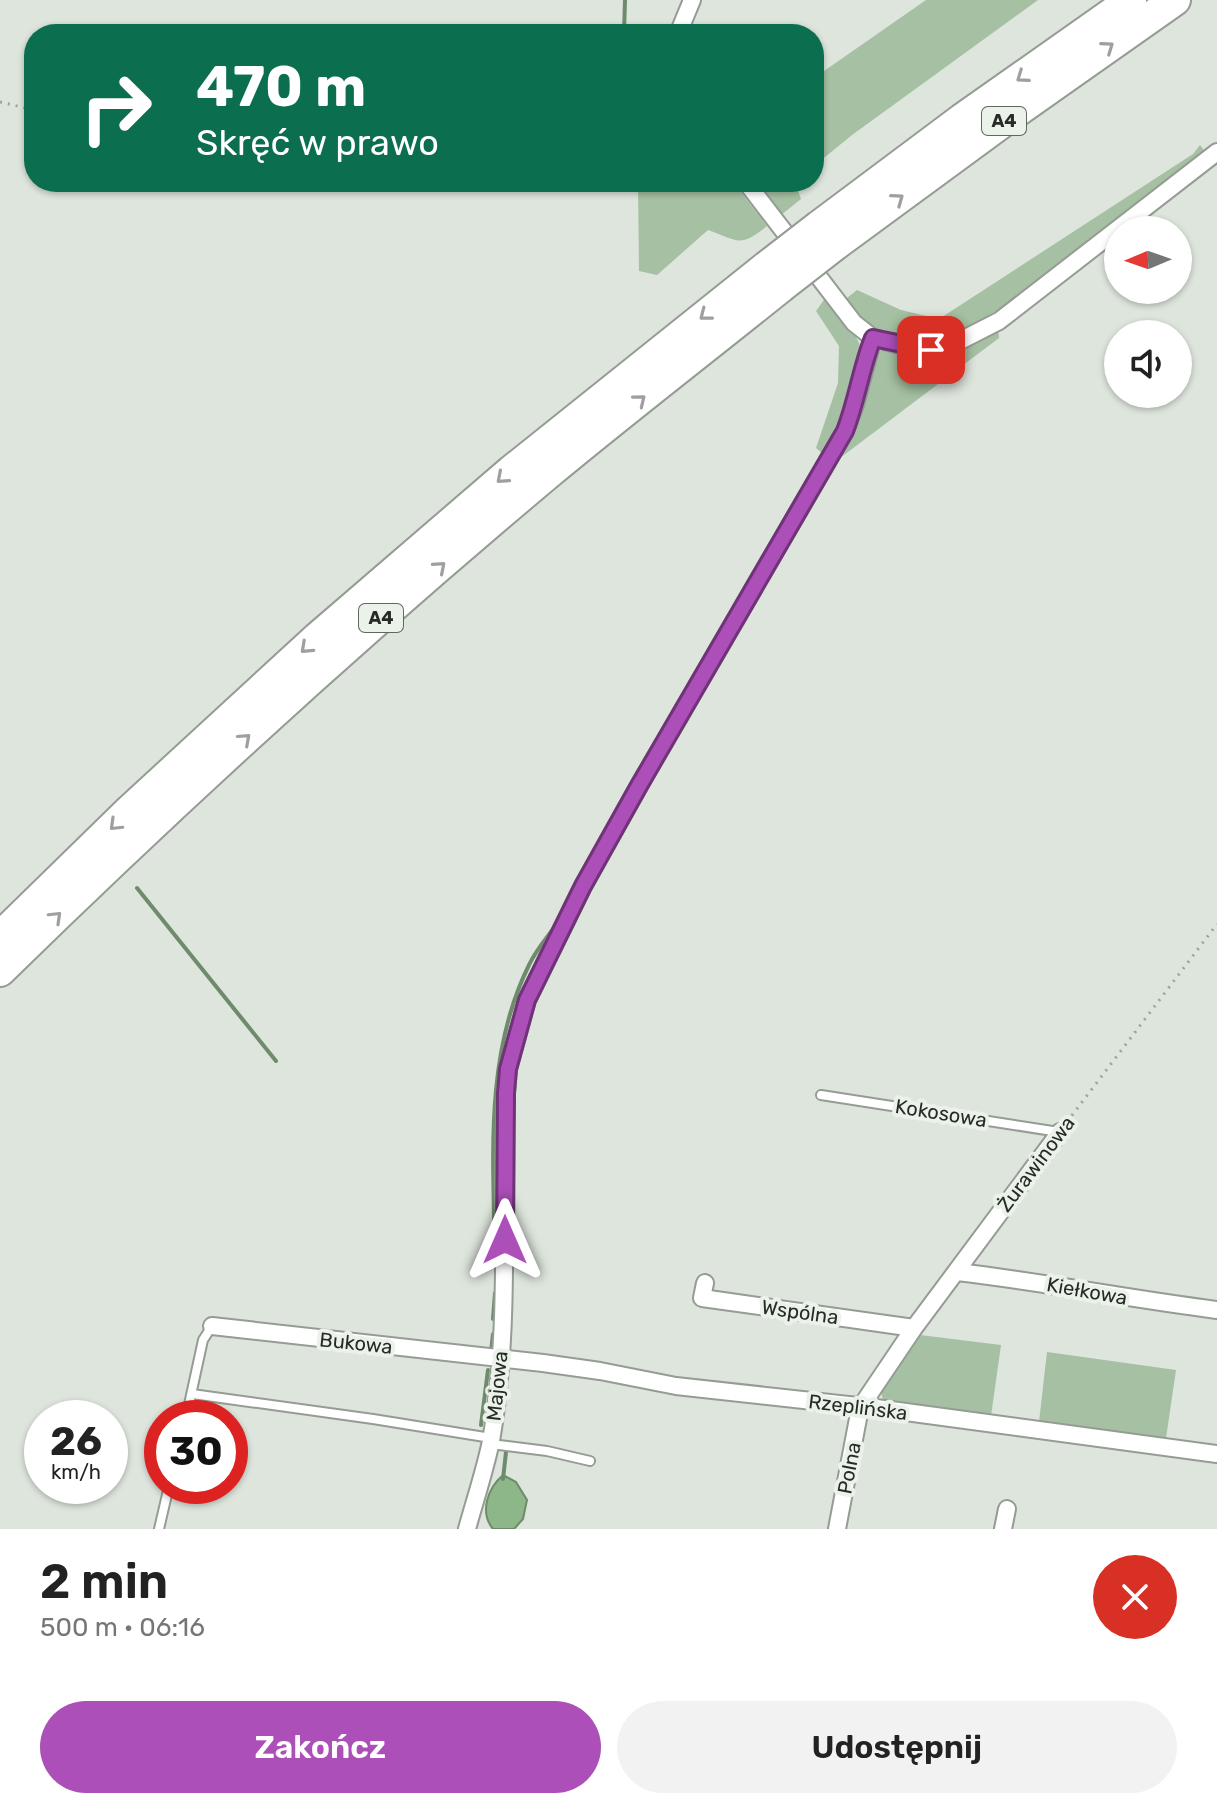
<!DOCTYPE html>
<html lang="pl">
<meta charset="utf-8">
<style>
body{margin:0;font-family:Rubik,sans-serif;background:#f2f2f2;color:#222;height:100vh;display:flex;flex-direction:column;font-size:30px;white-space:nowrap}
*{box-sizing:border-box;margin:0}
p{font-size:26px;color:#767676}
.icon{flex:none;width:44px;height:44px;fill:none;stroke:currentColor;stroke-width:2;stroke-linecap:round;stroke-linejoin:round}
.map{position:relative;height:1529px;overflow:hidden}
.drawer{display:flex;flex-direction:column;background:#fff;flex:1}
.drawer>*{flex:none}
.hud{position:absolute;left:24px;top:24px;width:800px;height:168px;border-radius:32px;box-shadow:0 2px 6px #0004;background:#0b6e4f;color:#fff;overflow:hidden}
.needle{width:52px;rotate:268deg}
.controls{position:absolute;left:1104px;top:216px;display:grid;gap:16px}
.controls a{display:grid;place-items:center;width:88px;height:88px;border-radius:50%;background:#fff;box-shadow:0 2px 6px #0004;font-size:40px}
.speed{position:absolute;left:24px;top:1400px;display:flex;gap:16px;font-size:40px;font-weight:700;text-align:center}
.speed>*{display:grid;place-content:center;width:104px;height:104px;border-radius:50%;background:#fff;box-shadow:0 2px 6px #0004;line-height:1}
.speed small{font-size:20px;font-weight:400}
.speed .limit{border:12px solid #d22;background:#fff;color:#111}
.pin{position:absolute;display:grid;place-items:center;width:68px;height:68px;color:#fff;margin:-34px;border-radius:16px;box-shadow:0 4px 12px #0006}
.me{position:absolute;width:88px;margin:-44px;rotate:0deg;stroke-linejoin:round;filter:drop-shadow(0 0 6px #0008)}
.turn{display:flex;align-items:center;gap:28px;height:168px;padding:0 40px;font-size:36px}
.turn .icon{width:104px;height:104px;stroke-width:2.5}
.turn b{display:block;font-size:56px;line-height:68px}
.round{display:grid;place-items:center;flex:none;width:84px;height:84px;border-radius:42px;background:#f2f2f2}
.overview{display:flex;align-items:center;justify-content:space-between;height:136px;padding:0 40px}
h1{font-size:48px;font-weight:600;line-height:60px}
.button{display:flex;gap:16px;margin-top:auto;padding:16px 40px}
.button a{flex:1;height:92px;border-radius:48px;background:#ac4fb9;color:#fff;font-size:32px;font-weight:600;line-height:92px;text-align:center}
.button a+a{background:#f2f2f2;color:#222}
.map>svg:first-child{display:block}
.green{fill:#a5c0a2}
.water{fill:#8db689;stroke:#6e8c6c;stroke-width:2}
.lines{fill:none;stroke-linecap:round;stroke-linejoin:round}
.stream{stroke:#6e8c6c;stroke-width:4}
.lane-casing{stroke:#959c94;stroke-width:12}
.street-casing{stroke:#959c94;stroke-width:20}
.highway-casing{stroke:#959c94;stroke-width:34}
.path{stroke:#9da49d;stroke-width:3;stroke-dasharray:2 6;stroke-linecap:butt}
.lane{stroke:#fff;stroke-width:8}
.street{stroke:#fff;stroke-width:16}
.highway{stroke:#fff;stroke-width:30}
.highway-bridge-casing{stroke:#959c94;stroke-width:34;stroke-linecap:butt}
.highway-bridge{stroke:#fff;stroke-width:30}
.oneway{stroke:#9e9f9e}
.route-casing{stroke:#703378;stroke-width:20}
.route{stroke:#ac4fb9;stroke-width:14}
.labels{text-anchor:middle;dominant-baseline:central;stroke-width:8;stroke-linejoin:round;paint-order:stroke}
.shield{fill:#eaf2e9;stroke:#626661;stroke-width:2}
.shield-label{font-size:18px;font-weight:bold;fill:#272a27}
.street-label{font-size:20px;fill:#272a27;stroke:#eaf2e9}
</style>
<div class="map">
<svg width="1217" height="1529" viewBox="0 0 1217 1529">
<rect width="100%" height="100%" fill="#dde5dc"/>
<!-- green -->
<path class="green" d="M926 0H1038L852 135 814 166V78Z
M1200 145 1206 153 1076 259 960 334C933 344 882 343 861 320 855 314 851 305 847 298L857 290 901 310 939 319 1193 154Z
M638 182H733L767 226C740 248 738 241 708 230L657 275 639 271Z
M757 182H795L801 199 781 215Z
M826 297C836 311 852 327 859 343 869 366 834 432 823 454L816 448 838 383 839 346 816 311Z
M998 327 999 338 840 458 837 454 859 417 875 355 887 346C941 365 951 354 998 327Z
M920 1335 1001 1345 991 1416 884 1402 880 1390Z
M1047 1352 1176 1370 1166 1438 1039 1422Z"/>
<!-- water -->
<path class="water" d="M503 1475 516 1482 527 1500 523 1519 514 1529H493C479 1512 488 1488 503 1475Z"/>
<g class="lines">
<!-- stream -->
<path class="stream" d="M624 34 625 0
M137 888 276 1061
M495 1264C494 1164 483 1058 529 965 535 952 545 940 553 929
M493 1319 495 1293
M491 1352 493 1334
M481 1425 488 1370
M503 1479 506 1452"/>
<!-- lane casing -->
<g class="lane-casing">
<path id="lane" d="M821 1095 1059 1132
M192 1394 373 1419 491 1438
M186 1418 203 1340 212 1326
M491 1444 547 1451 590 1461
M159 1529 169 1486"/>
</g>
<!-- street casing -->
<g class="street-casing">
<path id="street" d="M678 34 692 0
M746 182 854 323 873 338 908 347 931 350 948 347 999 321 1217 152
M957 1272C1044 1282 1130 1299 1217 1310
M705 1283 702 1298 914 1328
M212 1326 543 1363 600 1371 676 1386 876 1408 1217 1454
M467 1529C475 1500 485 1470 491 1441 511 1326 501 1209 506 1093L508 1069 527 1000 583 886 640 784 845 431 855 405 873 338
M837 1529 860 1408 914 1328 1060 1132
M1003 1529 1007 1509"/>
</g>
<!-- highway casing -->
<g class="highway-casing">
<path id="highway" d="M819 226 962 119 1131 0
M835 245 1016 112 1175 0
M0 937 130 810 317 638 511 471 766 267
M0 971C177 798 360 631 550 472 626 409 704 349 781 287"/>
</g>
<!-- path -->
<path class="path" d="M0 102 34 110
M1067 1122 1217 924"/>
<!-- lane -->
<use href="#lane" class="lane"/>
<!-- street -->
<use href="#street" class="street"/>
<!-- highway -->
<use href="#highway" class="highway"/>
<!-- highway-bridge casing -->
<g class="highway-bridge-casing">
<path id="highway-bridge" d="M766 267 819 226
M781 287 835 245"/>
</g>
<!-- highway-bridge -->
<use href="#highway-bridge" class="highway-bridge"/>
</g>
<!-- one-way arrows -->
<defs><path id="oneway-chevron" d="M-2-3.5L2.5 0L-2 3.5" fill="none" stroke-width="1.6" stroke-linecap="round" stroke-linejoin="round" transform="scale(2)"/></defs>
<g class="oneway">
<use href="#oneway-chevron" transform="translate(1108 47) rotate(-35)"/>
<use href="#oneway-chevron" transform="translate(1022 77) rotate(145)"/>
<use href="#oneway-chevron" transform="translate(898 199) rotate(-36)"/>
<use href="#oneway-chevron" transform="translate(705 315) rotate(142)"/>
<use href="#oneway-chevron" transform="translate(640 400) rotate(-39)"/>
<use href="#oneway-chevron" transform="translate(502 478) rotate(139)"/>
<use href="#oneway-chevron" transform="translate(440 567) rotate(-41)"/>
<use href="#oneway-chevron" transform="translate(306 648) rotate(137)"/>
<use href="#oneway-chevron" transform="translate(245 739) rotate(-42)"/>
<use href="#oneway-chevron" transform="translate(115 825) rotate(136)"/>
<use href="#oneway-chevron" transform="translate(56 917) rotate(-44)"/>
</g>
<g class="lines">
<!-- route casing -->
<g class="route-casing">
<path id="route" d="M505 1240 506 1093 508 1069 527 1000 583 886 640 784 845 431C857 400 861 368 873 338L931 350"/>
</g>
<!-- route -->
<use href="#route" class="route"/>
</g>
<g class="labels">
<!-- shield labels -->
<g class="shield">
<rect x="982" y="107" width="44" height="28" rx="6"/>
<rect x="359" y="604" width="44" height="28" rx="6"/>
</g>
<g class="shield-label">
<text x="1004" y="121">A4</text>
<text x="381" y="618">A4</text>
</g>
<!-- street labels -->
<g class="street-label">
<text transform="translate(941 1113) rotate(9)">Kokosowa</text>
<text transform="translate(1036 1164) rotate(-53)">Żurawinowa</text>
<text transform="translate(1087 1291) rotate(10)">Kiełkowa</text>
<text transform="translate(800 1312) rotate(8)">Wspólna</text>
<text transform="translate(356 1343) rotate(6)">Bukowa</text>
<text transform="translate(497 1386) rotate(-84)">Majowa</text>
<text transform="translate(858 1407) rotate(7)">Rzeplińska</text>
<text transform="translate(849 1468) rotate(-79)">Polna</text>
</g>
</g>
</svg>
<div class="controls">
<a><svg class="needle" viewBox="-14 -14 28 28"><path d="M0-13l5 13h-10z" fill="#e53935"/><path d="M0 13l5-13h-10z" fill="#767676"/></svg></a>
<a><svg class="icon" aria-label="sound" viewBox="0 0 24 24"><path d="M4 9h4l5-4v14l-5-4H4zM17 9q2 3 0 6"/></svg></a>
</div>
<div class="speed"><div>26<small>km/h</small></div><div class="limit">30</div></div>
<div class="pin" style="left:931px;top:350px;background:#d93025"><svg class="icon" aria-label="arrive" viewBox="0 0 24 24"><path d="M6 21V4h12l-3 4 3 4H6"/></svg></div>
<svg class="me" style="left:505px;top:1240px" viewBox="-20 -20 40 40"><path d="M0-17L14 15 0 8-14 15z" fill="#ac4fb9" stroke="#fff" stroke-width="4"/></svg>
<div class="hud">
<div class="turn"><svg class="icon" aria-label="right" viewBox="0 0 24 24"><path d="M7 20v-9h11M14 6l5 5-5 5"/></svg><div><b>470 m</b>Skręć w prawo</div></div>
</div>
</div>
<section class="drawer">
<div class="overview"><div><h1>2 min</h1><p>500 m · 06:16</p></div><a class="round" style="background:#d93025;color:#fff"><svg class="icon" aria-label="close" viewBox="0 0 24 24"><path d="M6 6l12 12M18 6L6 18"/></svg></a></div>
<div class="button"><a>Zakończ</a><a>Udostępnij</a></div>
</section>
